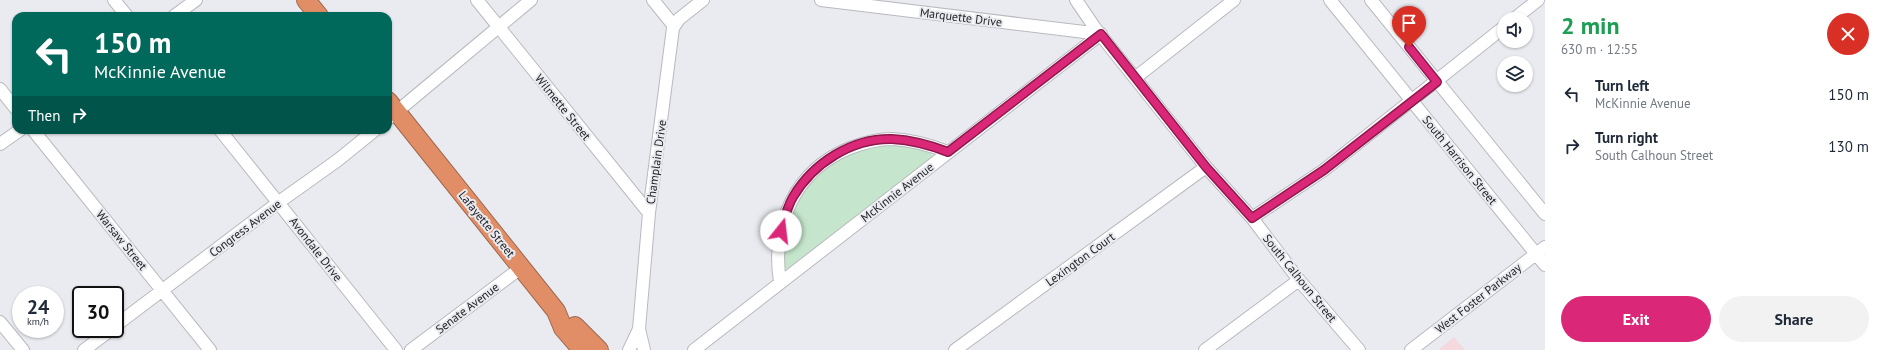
<!DOCTYPE html>
<meta charset="utf-8">
<style>
body{margin:0;font-family:"PT Sans",sans-serif;background:#f2f2f3;color:#1f2937;height:100vh;display:flex;flex-direction:column;font-size:15px;white-space:nowrap}
*{box-sizing:border-box;margin:0}
p{font-size:13px;color:#747a83}
.icon{flex:none;width:22px;height:22px;fill:none;stroke:currentColor;stroke-width:2;stroke-linecap:round;stroke-linejoin:round}
.map{position:relative;flex:1;overflow:hidden}
.sheet{display:flex;flex-direction:column;background:#fff;width:340px}
.sheet>*{flex:none}
.top-card{position:absolute;left:12px;top:12px;width:380px;height:122px;border-radius:12px;box-shadow:0 1px 3px #0004;background:#00695c;color:#fff;overflow:hidden}
.controls{position:absolute;left:1497px;top:12px;display:grid;gap:8px}
.controls a{display:grid;place-items:center;width:36px;height:36px;border-radius:50%;background:#fff;box-shadow:0 1px 3px #0004;font-size:20px}
.speed{position:absolute;left:12px;top:286px;display:flex;gap:8px;font-size:20px;font-weight:700;text-align:center}
.speed>*{display:grid;place-content:center;width:52px;height:52px;border-radius:50%;background:#fff;box-shadow:0 1px 3px #0004;line-height:1}
.speed small{font-size:10px;font-weight:400}
.speed .limit{border:2px solid #111;border-radius:6px;background:#fff;color:#111}
.pin{position:absolute;display:grid;place-items:center;width:34px;height:34px;color:#fff;margin:-41px -17px;border-radius:50% 50% 50% 0;rotate:-45deg;box-shadow:0 0 4px #0007}
.pin .icon{rotate:45deg}
.me{position:absolute;width:44px;margin:-22px;rotate:16deg;stroke-linejoin:round;filter:drop-shadow(0 0 3px #0008)}
.turn{display:flex;align-items:center;gap:14px;height:84px;padding:0 16px;font-size:18px}
.turn .icon{width:52px;height:52px;stroke-width:2.5}
.turn b{display:block;font-size:28px;line-height:34px}
.then{display:flex;align-items:center;height:38px;padding:0 16px;background:#0003;gap:8px;font-size:15px}
.round{display:grid;place-items:center;flex:none;width:42px;height:42px;border-radius:21px;background:#f2f2f3}
.head{display:flex;align-items:center;justify-content:space-between;height:68px;padding:0 16px}
h1{font-size:24px;font-weight:700;line-height:30px;color:#1e9e55}
.cta{display:flex;gap:8px;margin-top:auto;padding:8px 16px}
.cta a{flex:1;height:46px;border-radius:24px;background:#db2777;color:#fff;font-size:16px;font-weight:700;line-height:46px;text-align:center}
.cta a+a{background:#f2f2f3;color:#1f2937}
ul{padding:0;list-style:none}
li{display:flex;align-items:center;gap:12px;height:52px;padding:0 16px}
li div{flex:1}
li b{display:block;font-size:15px}
li em{font-style:normal}
main{display:flex;flex:1;min-height:0}
.map>svg:first-child{display:block}
.commercial{fill:#f4d9df}
.green{fill:#c5e6cc}
.lines{fill:none;stroke-linecap:round;stroke-linejoin:round}
.minor-casing{stroke:#b9babf;stroke-width:14}
.highway-casing{stroke:#9c674e;stroke-width:20}
.minor{stroke:#fff;stroke-width:12}
.highway{stroke:#e18e67;stroke-width:18}
.route-casing{stroke:#8e194d;stroke-width:10}
.route{stroke:#db2777;stroke-width:7}
.labels{text-anchor:middle;dominant-baseline:central;stroke-width:4;stroke-linejoin:round;paint-order:stroke}
.street-label{font-size:12px;fill:#1d1e20;stroke:#eaebf0}
</style>
<main>
<div class="map">
<svg width="1545" height="350" viewBox="0 0 1545 350">
<rect width="100%" height="100%" fill="#eaebf0"/>
<!-- commercial -->
<path class="commercial" d="M1454 337 1465 350H1438Z"/>
<!-- green -->
<path class="green" d="M895 145 912 147 932 153 933 158 789 269 784 268C784 254 784 242 787 228 796 189 830 155 870 148 878 146 886 146 895 145Z"/>
<g class="lines">
<!-- minor casing -->
<g class="minor-casing">
<path id="minor" d="M114 0 127 16
M477 0 649 213
M653 0 674 26
M821 0 1101 34
M1076 0 1095 28 1206 167 1252 218 1299 280 1359 350
M1330 0 1545 265
M1371 0 1545 214
M174 16 196 0
M1514 19 1538 0
M1135 78 1234 0
M0 89 16 109
M388 119 531 0
M33 130 210 350
M220 130 396 350
M0 144 20 130
M1252 218 1324 170 1504 27
M780 282C771 225 795 170 850 148 863 143 878 139 892 139 912 140 930 145 948 152
M0 322 23 350
M115 326 279 202 338 160 375 130
M639 329 644 350
M84 350 112 329
M411 350 522 267
M629 350 639 329 649 213 673 28 679 19 703 0
M694 350 1101 34
M955 350 1206 167
M1205 350 1299 280
M1411 350 1545 247"/>
</g>
<!-- highway casing -->
<g class="highway-casing">
<path id="highway" d="M306 0 319 16
M388 101 556 311 563 328 582 350
M575 326 599 350"/>
</g>
<!-- minor -->
<use href="#minor" class="minor"/>
<!-- highway -->
<use href="#highway" class="highway"/>
</g>
<g class="lines">
<!-- route casing -->
<g class="route-casing">
<path id="route" d="M781 231C784 220 787 207 793 197 813 163 852 138 892 139 911 140 930 145 948 152L1101 34 1206 167 1252 218 1324 170 1437 82 1409 47"/>
</g>
<!-- route -->
<use href="#route" class="route"/>
</g>
<g class="labels">
<!-- street labels -->
<g class="street-label">
<text transform="translate(961 17) rotate(7)">Marquette Drive</text>
<text transform="translate(563 107) rotate(51)">Wilmette Street</text>
<text transform="translate(1460 160) rotate(51)">South Harrison Street</text>
<text transform="translate(656 162) rotate(-82)">Champlain Drive</text>
<text transform="translate(897 192) rotate(-38)">McKinnie Avenue</text>
<text transform="translate(487 224) rotate(51)">Lafayette Street</text>
<text transform="translate(245 228) rotate(-37)">Congress Avenue</text>
<text transform="translate(122 240) rotate(51)">Warsaw Street</text>
<text transform="translate(316 249) rotate(52)">Avondale Drive</text>
<text transform="translate(1080 259) rotate(-36)">Lexington Court</text>
<text transform="translate(1300 278) rotate(51)">South Calhoun Street</text>
<text transform="translate(1478 298) rotate(-38)">West Foster Parkway</text>
<text transform="translate(467 308) rotate(-37)">Senate Avenue</text>
</g>
</g>
</svg>
<div class="controls">
<a><svg class="icon" aria-label="sound" viewBox="0 0 24 24"><path d="M4 9h4l5-4v14l-5-4H4zM17 9q2 3 0 6"/></svg></a>
<a><svg class="icon" aria-label="layers" viewBox="0 0 24 24"><path d="M12 4l9 5-9 5-9-5zM3 14l9 5 9-5"/></svg></a>
</div>
<div class="speed"><div>24<small>km/h</small></div><div class="limit">30</div></div>
<div class="pin" style="left:1409px;top:47px;background:#d93025"><svg class="icon" aria-label="arrive" viewBox="0 0 24 24"><path d="M6 21V4h12l-3 4 3 4H6"/></svg></div>
<svg class="me" style="left:781px;top:231px" viewBox="-20 -20 40 40"><circle r="19" fill="#fff"/><path d="M0-13L10 11 0 6-10 11z" fill="#db2777"/></svg>
<div class="top-card">
<div class="turn"><svg class="icon" aria-label="left" viewBox="0 0 24 24"><path d="M17 20v-9H6M10 6l-5 5 5 5"/></svg><div><b>150 m</b>McKinnie Avenue</div></div>
<div class="then">Then<svg class="icon" aria-label="right" viewBox="0 0 24 24"><path d="M7 20v-9h11M14 6l5 5-5 5"/></svg></div>
</div>
</div>
<section class="sheet">
<div class="head"><div><h1>2 min</h1><p>630 m · 12:55</p></div><a class="round" style="background:#d93025;color:#fff"><svg class="icon" aria-label="close" viewBox="0 0 24 24"><path d="M6 6l12 12M18 6L6 18"/></svg></a></div>
<ul>
<li><svg class="icon" aria-label="left" viewBox="0 0 24 24"><path d="M17 20v-9H6M10 6l-5 5 5 5"/></svg><div><b>Turn left</b><p>McKinnie Avenue</p></div><em>150 m</em></li>
<li><svg class="icon" aria-label="right" viewBox="0 0 24 24"><path d="M7 20v-9h11M14 6l5 5-5 5"/></svg><div><b>Turn right</b><p>South Calhoun Street</p></div><em>130 m</em></li>
</ul>
<div class="cta"><a>Exit</a><a>Share</a></div>
</section>
</main>
